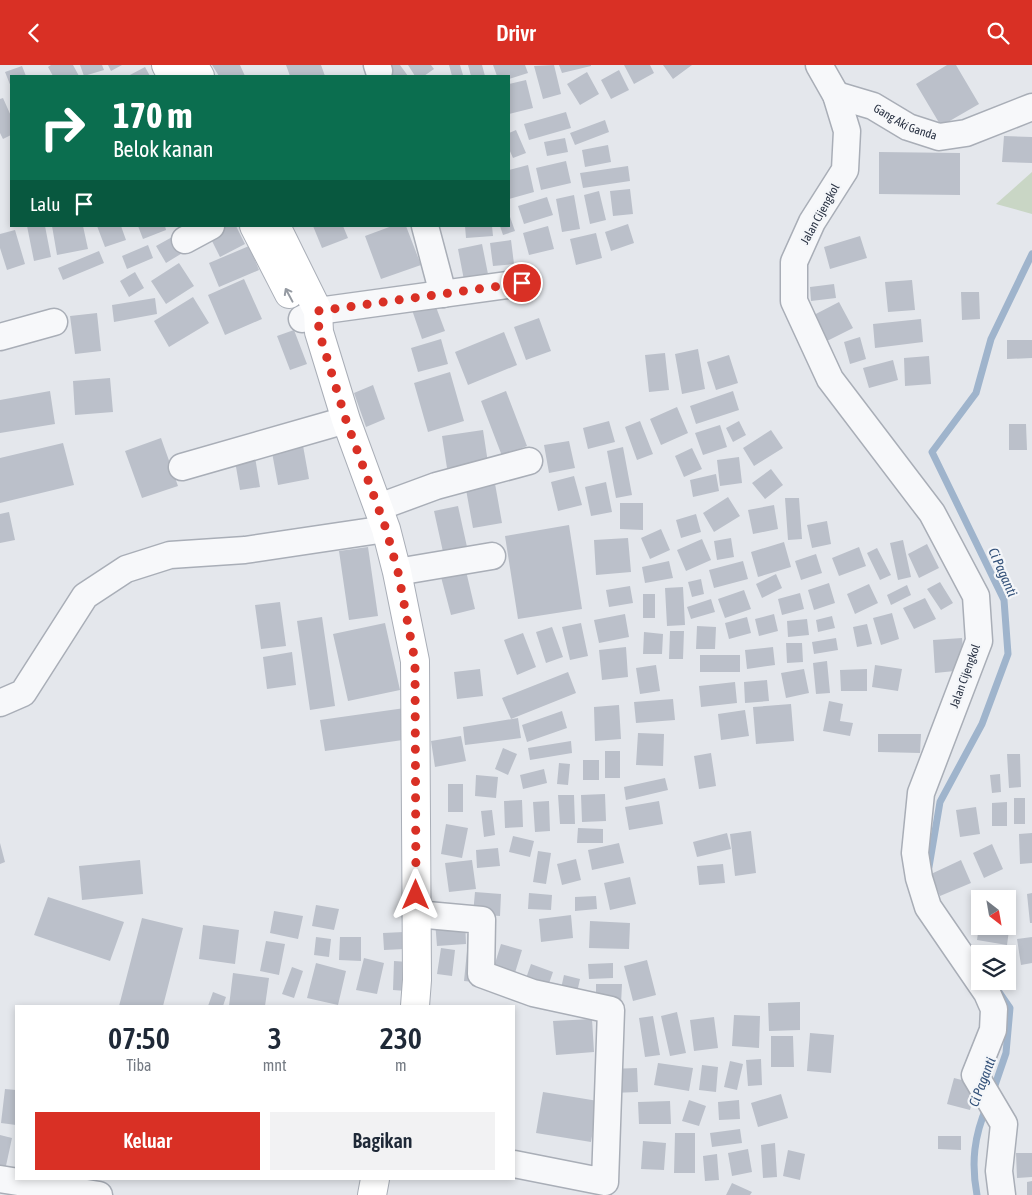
<!DOCTYPE html>
<html lang="id">
<style>
body{margin:0;font-family:"Asap Condensed",sans-serif;background:#f2f2f3;color:#1f2937;height:100vh;display:flex;flex-direction:column;font-size:19px;white-space:nowrap}
*{box-sizing:border-box;margin:0}
p{font-size:16px;color:#747a83}
.icon{flex:none;width:28px;height:28px;fill:none;stroke:currentColor;stroke-width:2;stroke-linecap:round;stroke-linejoin:round}
.map{position:relative;flex:1;overflow:hidden}
.drawer{position:absolute;left:15px;top:940px;width:500px;height:175px;display:flex;flex-direction:column;background:#fff;border-radius:0px;box-shadow:0 2px 8px #0003}
.drawer>*{flex:none}
.banner{position:absolute;left:10px;top:10px;width:500px;height:152px;border-radius:0px;box-shadow:0 2px 8px #0003;background:#0b6e4f;color:#fff;overflow:hidden}
.needle{width:32px;rotate:149deg}
.buttons{position:absolute;left:971px;top:825px;display:grid;gap:10px}
.buttons a{display:grid;place-items:center;width:45px;height:45px;border-radius:0px;background:#fff;box-shadow:0 2px 8px #0003;font-size:25px}
.pin{position:absolute;display:grid;place-items:center;width:42px;height:42px;color:#fff;margin:-21px;border:2px solid #fff;border-radius:50%;box-shadow:0 1px 5px #0007}
.me{position:absolute;width:55px;margin:-28px;rotate:0deg;stroke-linejoin:round;filter:drop-shadow(0 0 4px #0008)}
.turn{display:flex;align-items:center;gap:18px;height:105px;padding:0 20px;font-size:22px}
.turn .icon{width:65px;height:65px;stroke-width:2.5}
.turn b{display:block;font-size:35px;line-height:42px}
.then{display:flex;align-items:center;height:48px;padding:0 20px;background:#0003;gap:10px;font-size:19px}
.eta{display:flex;justify-content:space-evenly;align-items:center;height:85px;text-align:center}
.eta b{font-size:30px;font-weight:600;line-height:35px}
.cta{display:flex;gap:10px;margin-top:auto;padding:10px 20px}
.cta a{flex:1;height:58px;border-radius:0px;background:#d93025;color:#fff;font-size:20px;font-weight:600;line-height:58px;text-align:center}
.cta a+a{background:#f2f2f3;color:#1f2937}
header{display:flex;justify-content:space-between;align-items:center;height:65px;padding:0 20px;background:#d93025;color:#fff;font-size:22px;font-weight:600}
.map>svg:first-child{display:block}
.green{fill:#c9d6c5}
.lines{fill:none;stroke-linecap:round;stroke-linejoin:round}
.stream{stroke:#9fb4cc;stroke-width:7}
.building{fill:#bbc0ca}
.street-casing{stroke:#a9aeb7;stroke-width:29}
.secondary-casing{stroke:#a9aeb7;stroke-width:30}
.street{stroke:#f7f8fa;stroke-width:26}
.secondary{stroke:#fff;stroke-width:28}
.oneway{stroke:#959aa2}
.route{stroke:#d93025;stroke-width:9;stroke-dasharray:0 16.2}
.labels{text-anchor:middle;dominant-baseline:central;stroke-width:4.5;stroke-linejoin:round;paint-order:stroke}
.street-label{font-size:12px;fill:#2b3445;stroke:#f4f6f9}
.water-label{font-size:14px;font-style:italic;fill:#34527a;stroke:#f4f6f9}
</style>
<header><svg class="icon" aria-label="back" viewBox="0 0 24 24"><path d="M15 5l-7 7 7 7"/></svg>Drivr<svg class="icon" aria-label="search" viewBox="0 0 24 24"><circle cx="10" cy="10" r="6"/><path d="M15 15l6 6"/></svg></header>
<div class="map">
<svg width="1032" height="1130" viewBox="0 0 1032 1130">
<rect width="100%" height="100%" fill="#e4e7ec"/>
<!-- green -->
<path class="green" d="M1032 107V149L996 139Z"/>
<g class="lines">
<!-- stream -->
<path class="stream" d="M929 802 940 737 982 659 1008 589 1004 535 932 387 976 328 991 274 1032 189
M993 1026 1006 988 1010 943 999 927
M977 1130C971 1098 974 1071 987 1041"/>
</g>
<!-- building -->
<path class="building" d="M51 0H73L79 11H53L48 2Z
M80 0H102L104 5 84 11Z
M108 0H122L111 6Z
M212 0H240L245 11H219Z
M286 0H321L325 11H290Z
M389 0H400L408 11H377Z
M408 0H431L434 4 424 11H415Z
M449 0H460L463 10 452 11Z
M468 0H482L485 11H471Z
M493 0H525L528 8 509 14V11H497Z
M554 0 561 29 543 34 534 1Z
M559 0H591V1L562 8Z
M624 0H650L654 8 634 19Z
M663 0H692L673 14Z
M947 0H956L979 39 941 61 916 19Z
M22 1 26 11H11V22L5 7Z
M145 2 150 11H128Z
M619 5 629 25 611 34 601 15Z
M587 7 599 29 580 40 567 19Z
M526 15 533 43 509 49V19Z
M3 33 11 51V70L3 74 0 68V34Z
M566 47 571 63 529 75 524 59Z
M605 55 609 67 575 80 570 68Z
M516 65 526 88 513 93 509 84V68Z
M1004 71 1032 72V98L1002 97Z
M565 73 568 87 547 91 544 77Z
M608 80 611 97 585 102 582 85Z
M879 87 960 88V130L879 129Z
M566 96 571 118 541 125 536 103Z
M528 100 534 127 509 134V105Z
M628 101 630 116 583 123 580 108Z
M630 124 633 149 613 151 610 126Z
M599 126 606 155 590 159 584 130Z
M574 130 580 164 562 167 556 134Z
M547 132 553 150 524 159 518 141Z
M509 149 515 166 503 170 500 161H509Z
M628 159 634 178 611 186 605 167Z
M27 161H45L51 192 34 196Z
M52 161H83L88 184 57 190Z
M97 161H121L126 175 105 182Z
M138 161H165L166 165 143 174Z
M222 161H236L245 179 220 192 208 168Z
M313 161H343L348 173 322 183Z
M392 161H406L421 200 381 214 365 171Z
M465 161H492L493 171 466 173Z
M548 161 554 184 529 190 523 168Z
M15 165 25 199 7 205 0 183V169Z
M596 168 602 193 576 200 570 174Z
M174 171 184 187 166 198 156 181Z
M860 171 867 193 830 204 824 182Z
M511 175 514 199 493 201 490 178Z
M482 179 488 209 464 215 458 184Z
M148 180 153 193 127 204 122 191Z
M249 181 259 205 219 222 209 198Z
M99 186 104 198 63 215 58 203Z
M179 198 194 221 166 239 151 216Z
M135 207 144 223 129 232 120 216Z
M244 214 262 254 225 270 208 230Z
M912 215 915 245 888 247 885 217Z
M834 219 836 233 811 236 810 222Z
M961 227H979L980 254 962 255Z
M193 232 209 258 169 282 154 256Z
M155 233 157 249 114 257 112 240Z
M433 234 445 266 422 274 411 242Z
M839 237 853 263 823 278 810 252Z
M97 248 101 286 75 289 70 251Z
M539 253 551 286 526 295 514 262Z
M921 254 923 277 875 283 873 259Z
M294 265 307 299 290 305 277 271Z
M504 267 517 300 468 320 455 287Z
M860 272 866 294 850 299 844 277Z
M441 274 448 299 418 307 411 283Z
M1007 275H1032V293L1007 294Z
M698 284 705 324 682 329 675 289Z
M665 288 669 325 649 327 645 290Z
M729 290 738 318 716 325 707 297Z
M929 291 931 319 905 321 904 293Z
M893 295 898 315 869 323 863 303Z
M450 307 464 356 428 367 414 318Z
M110 313 113 347 75 350 73 316Z
M373 320 385 354 366 362 354 328Z
M50 326 55 359 0 368V335Z
M506 326 527 381 502 391 481 336Z
M733 326 739 345 696 359 690 341Z
M677 342 688 368 661 380 650 354Z
M609 356 615 377 588 384 583 363Z
M640 356 653 389 637 395 625 362Z
M739 356 746 370 733 377 726 363Z
M1009 359H1026L1027 385H1009Z
M720 360 727 382 703 390 695 368Z
M483 365 488 398 447 403 442 371Z
M771 365 783 383 754 401 743 383Z
M161 373 178 421 142 433 125 386Z
M302 375 309 414 278 420 271 382Z
M569 376 575 403 549 408 544 380Z
M63 378 74 420 0 438V393Z
M623 382 632 430 616 433 607 386Z
M692 383 702 404 684 412 675 391Z
M255 392 260 422 240 425 235 396Z
M739 392 742 418 720 421 717 395Z
M771 404 783 420 765 434 752 418Z
M716 409 719 426 693 432 690 415Z
M574 411 582 440 558 446 551 417Z
M494 413 502 458 473 463 465 419Z
M606 417 612 447 591 451 585 422Z
M728 432 740 451 714 467 703 448Z
M785 433H799L802 474 788 475Z
M620 438H643V465L620 464Z
M774 440 778 464 753 469 748 445Z
M458 441 469 491 445 496 434 446Z
M9 447 15 475 0 478V449Z
M696 449 701 467 681 473 676 455Z
M827 456 831 479 812 483 807 460Z
M569 460 582 544 518 554 505 471Z
M661 464 670 485 650 494 641 473Z
M628 473 631 507 596 510 594 475Z
M731 473 734 492 717 495 714 476Z
M702 474 711 495 686 506 677 485Z
M903 475 911 512 898 515 890 478Z
M784 477 791 502 758 512 751 487Z
M927 479 939 503 919 513 908 489Z
M368 482 378 551 349 555 339 486Z
M859 482 866 501 839 511 832 493Z
M877 483 891 510 880 515 867 488Z
M816 489 822 508 801 515 795 496Z
M669 496 673 513 645 518 642 502Z
M743 496 748 514 714 523 709 505Z
M466 506 475 544 451 550 441 512Z
M776 509 782 523 762 533 756 519Z
M701 514 704 529 692 532 688 517Z
M940 517 953 538 941 545 927 524Z
M829 518 835 538 814 545 808 525Z
M869 519 878 538 855 549 847 529Z
M907 520 911 530 891 540 887 530Z
M630 521 633 538 609 542 606 525Z
M683 522 685 560 667 561 665 523Z
M744 525 751 544 725 553 718 534Z
M800 528 804 544 782 550 778 534Z
M643 529H655V553H643Z
M925 533 936 554 914 564 903 543Z
M711 534 715 547 691 554 687 542Z
M280 537 286 581 261 584 255 540Z
M892 548 899 574 881 580 873 553Z
M625 549 629 572 599 578 594 555Z
M774 549 778 566 759 571 755 554Z
M832 551 835 563 818 567 816 555Z
M322 552 335 641 310 645 297 556Z
M747 552 751 568 729 574 725 558Z
M807 554 809 570 788 572 787 556Z
M385 558 400 625 348 636 333 569Z
M581 558 588 591 570 595 562 562Z
M867 559 872 579 857 582 853 562Z
M697 561 716 562 715 584H696Z
M552 562 563 592 546 598 536 567Z
M670 566H684L683 594H669Z
M644 567 663 569 662 589H643Z
M523 568 536 602 517 610 504 575Z
M836 573 838 585 814 589 812 577Z
M962 573 965 605 935 608 933 575Z
M786 578H802L803 597 787 598Z
M626 582 628 612 602 615 599 585Z
M773 582 775 600 747 604 745 585Z
M292 587 296 620 267 624 263 592Z
M700 590H740V607H700Z
M827 596 830 628 816 629 813 598Z
M656 600 660 626 640 629 636 603Z
M875 600 902 604 898 626 872 622Z
M480 604 483 631 457 634 454 607Z
M804 604 809 628 786 633 781 608Z
M867 604V626H841L840 605Z
M568 607 576 628 511 654 502 633Z
M767 615 769 636 745 638 744 617Z
M735 617 737 638 701 642 699 621Z
M673 634 675 655 636 658 634 637Z
M829 636 843 639 840 656 853 658 850 671 823 666Z
M791 639 794 676 756 679 753 642Z
M619 640 621 674 595 676 594 642Z
M405 643 410 674 325 686 320 655Z
M745 645 749 671 721 675 718 649Z
M562 646 567 663 527 677 522 660Z
M518 653 521 673 465 680 463 662Z
M638 668 664 669 663 701 636 700Z
M878 669H921L920 688 878 687Z
M461 671 466 696 435 702 431 676Z
M571 676 572 688 530 695 528 683Z
M503 683 517 689 508 710 495 704Z
M605 686H620V713H605Z
M711 688 716 721 699 724 694 691Z
M1007 689H1020L1021 722 1009 723Z
M583 695H599V715H583Z
M559 698 570 699 568 720 557 719Z
M544 704 547 718 523 724 520 710Z
M1000 709 1001 727 992 728 990 710Z
M476 710 498 712 496 733 475 731Z
M665 713 668 725 626 735 624 722Z
M448 719H463V747H448Z
M605 729 606 756 582 757 581 730Z
M558 730H574L575 759H560Z
M1014 733H1025V759H1014Z
M522 735 523 762 505 763 504 736Z
M549 736 550 766 535 767 533 737Z
M659 736 663 759 629 765 625 742Z
M1007 737V761H992V738Z
M976 742 980 769 960 772 956 745Z
M492 745 495 770 484 772 481 746Z
M446 759 468 763 462 793 441 789Z
M578 763 603 764V778H577Z
M751 766 756 808 735 811 730 769Z
M727 768 731 784 697 792 693 777Z
M1032 768V798L1020 799 1019 769Z
M513 771 534 776 530 792 509 787Z
M0 778 5 797 0 799Z
M619 778 624 798 592 805 588 785Z
M992 779 1003 804 984 813 973 788Z
M498 783 500 801 477 803 476 785Z
M538 786 551 788 546 819 533 817Z
M576 794 581 815 562 820 557 799Z
M140 795 143 829 82 835 79 801Z
M472 795 476 824 449 827 445 798Z
M961 795 971 818 940 831 931 809Z
M723 799 725 818 699 820 697 801Z
M630 812 636 839 610 845 604 818Z
M475 827 501 829 500 851 473 849Z
M529 828 552 830 551 845 528 844Z
M1032 828V858H1030L1027 829Z
M596 831 597 844 575 846V832Z
M48 832 124 857 110 896 34 870Z
M1008 835 1013 836 1007 880 977 875 979 861H1008Z
M316 840 339 844 334 865 312 861Z
M274 846 303 851 298 874 270 868Z
M571 850 573 873 541 877 539 854Z
M142 853 183 863 163 941H119Z
M465 854 466 879 437 881 435 856Z
M590 856 630 858 629 884 589 883Z
M203 860 239 865 235 899 199 894Z
M404 867 405 884 384 885 383 868Z
M316 872 331 874 329 892 314 890Z
M340 872H361V896L339 895Z
M1032 872V898L1021 900 1017 874Z
M266 876 285 879 279 910 260 906Z
M501 879 522 885 514 911 493 905Z
M441 883 455 885 452 911 437 909Z
M467 886 477 887 474 917 464 916Z
M364 893 384 898 377 929 356 925Z
M647 895 656 930 633 936 624 901Z
M394 896 408 897 406 926 393 925Z
M316 898 346 906 338 940 307 933Z
M613 898V913L589 914 588 899Z
M531 899 553 907 546 927 524 919Z
M292 902 303 906 294 933 282 929Z
M233 908 269 913 265 941H229Z
M564 910 580 914 576 932 560 928Z
M596 919H622L621 939H596Z
M213 927 226 932 223 941H208Z
M800 937V965L769 966 768 938Z
M677 947 686 988 670 991 661 951Z
M734 950 760 951 759 983 732 981Z
M653 951 660 990 645 992 639 953Z
M714 952 718 983 694 986 690 955Z
M592 954 594 987 556 990 553 956Z
M810 968 834 970 831 1008 807 1006Z
M771 971H793L794 1002H771Z
M761 994 762 1020 748 1021 746 995Z
M730 996 743 999 737 1025 724 1022Z
M658 998 693 1003 689 1026 654 1020Z
M702 1000 718 1002 716 1027 699 1025Z
M637 1003 638 1027 611 1028 610 1004Z
M954 1013 977 1019 970 1045 947 1039Z
M5 1024 16 1025V1060L1 1058Z
M543 1027 598 1036 591 1077 536 1068Z
M781 1029 788 1053 758 1062 751 1038Z
M689 1035 706 1041 699 1061 682 1056Z
M739 1035 740 1054 719 1055 718 1037Z
M670 1036 671 1059H639L638 1037Z
M740 1064 742 1078 712 1082 710 1068Z
M675 1068H695V1108H674Z
M0 1070 12 1073 4 1110 0 1109Z
M938 1071H961V1085L938 1084Z
M643 1076 666 1078 664 1105 641 1104Z
M775 1078 777 1112 763 1113 761 1080Z
M748 1084 752 1107 732 1111 728 1088Z
M788 1085 805 1089 800 1115 783 1111Z
M1016 1088H1032V1112L1017 1113Z
M717 1089 719 1115 705 1116 703 1091Z
M1032 1116V1130H1027V1117Z
M732 1118 752 1127 750 1130H726Z"/>
<g class="lines">
<!-- street casing -->
<g class="street-casing">
<g id="street">
<path d="M377 0 379 6"/>
<path d="M819 0 836 30 847 66 845 105 812 157 794 197V236L830 314 932 448 976 531 979 576 921 728 915 788 919 813 928 842 987 928 994 944 993 965 975 1010 1004 1059 999 1106 1002 1130"/>
<path id="s1" d="M836 30 873 41 908 62 939 72 966 68 1032 42"/>
<path d="M425 161 443 229"/>
<path d="M185 175 211 161"/>
<path d="M302 254 318 246 522 218"/>
<path d="M0 272 54 257"/>
<path d="M182 402 346 355"/>
<path d="M379 442 436 421 529 396"/>
<path d="M397 507 492 491"/>
<path d="M0 638 23 628 85 531 126 504 170 490 245 485 386 464"/>
<path d="M416 849 482 855 481 909 533 928 611 945 605 1117 514 1099"/>
<path d="M0 1114 99 1130"/>
</g>
</g>
<!-- secondary casing -->
<g class="secondary-casing">
<path id="secondary" d="M166 0 172 11
M193 0 200 11
M254 161 289 229
M276 161 318 246 319 267 346 355 386 464 397 507 415 596 417 915 415 941
M372 1130 375 1114"/>
</g>
<!-- street -->
<use href="#street" class="street"/>
<!-- secondary -->
<use href="#secondary" class="secondary"/>
</g>
<!-- one-way arrows -->
<defs><path id="oneway-shaft" d="M-6 0H5M1.5-3L5.5 0L1.5 3" fill="none" stroke-width="1.6" stroke-linecap="round" stroke-linejoin="round" transform="scale(1.25)"/></defs>
<use class="oneway" href="#oneway-shaft" transform="translate(289 230) rotate(-118)"/>
<g class="lines">
<!-- route -->
<path class="route" d="M416 830 415 596 398 507 386 464 346 355 319 267 318 246 522 218"/>
</g>
<g class="labels">
<!-- street labels -->
<g class="street-label">
<text stroke="none"><textPath href="#s1" startOffset="75">Gang Aki Ganda</textPath></text>
<text transform="translate(820 149) rotate(-61)">Jalan Cijengkol</text>
<text transform="translate(965 611) rotate(-70)">Jalan Cijengkol</text>
</g>
<!-- water labels -->
<g class="water-label">
<text transform="translate(1003 507) rotate(66)">Ci Paganti</text>
<text transform="translate(982 1017) rotate(-69)">Ci Paganti</text>
</g>
</g>
</svg>
<div class="buttons">
<a><svg class="needle" viewBox="-14 -14 28 28"><path d="M0-13l5 13h-10z" fill="#e53935"/><path d="M0 13l5-13h-10z" fill="#747a83"/></svg></a>
<a><svg class="icon" aria-label="layers" viewBox="0 0 24 24"><path d="M12 4l9 5-9 5-9-5zM3 14l9 5 9-5"/></svg></a>
</div>
<div class="pin" style="left:522px;top:218px;background:#d93025"><svg class="icon" aria-label="arrive" viewBox="0 0 24 24"><path d="M6 21V4h12l-3 4 3 4H6"/></svg></div>
<svg class="me" style="left:416px;top:830px" viewBox="-20 -20 40 40"><path d="M0-17L14 15 0 8-14 15z" fill="#d93025" stroke="#fff" stroke-width="4"/></svg>
<div class="banner">
<div class="turn"><svg class="icon" aria-label="right" viewBox="0 0 24 24"><path d="M7 20v-9h11M14 6l5 5-5 5"/></svg><div><b>170 m</b>Belok kanan</div></div>
<div class="then">Lalu<svg class="icon" aria-label="arrive" viewBox="0 0 24 24"><path d="M6 21V4h12l-3 4 3 4H6"/></svg></div>
</div>
<section class="drawer">
<div class="eta">
<div><b>07:50</b><p>Tiba</p></div>
<div><b>3</b><p>mnt</p></div>
<div><b>230</b><p>m</p></div>
</div>
<div class="cta"><a>Keluar</a><a>Bagikan</a></div>
</section>
</div>
